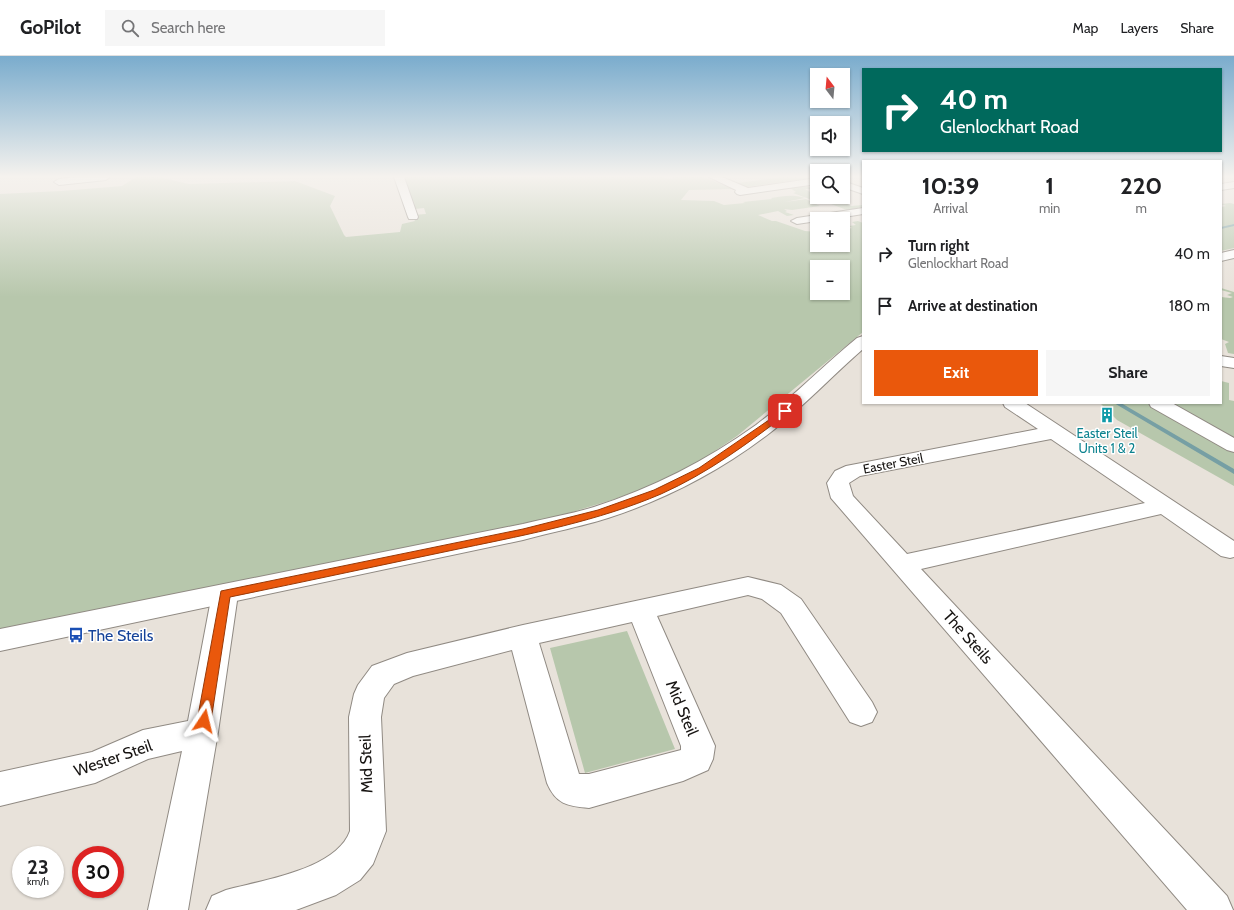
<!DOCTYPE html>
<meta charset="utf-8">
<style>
body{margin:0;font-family:Cabin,sans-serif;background:#f6f6f6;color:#202124;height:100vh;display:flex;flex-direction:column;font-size:15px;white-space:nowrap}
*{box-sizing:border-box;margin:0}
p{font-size:13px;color:#757577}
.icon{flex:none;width:22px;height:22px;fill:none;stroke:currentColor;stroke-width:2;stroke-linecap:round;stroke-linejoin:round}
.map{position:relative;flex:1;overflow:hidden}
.side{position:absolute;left:862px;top:104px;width:360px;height:244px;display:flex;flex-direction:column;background:#fff;border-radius:0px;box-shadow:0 1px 3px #0004}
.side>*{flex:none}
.banner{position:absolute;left:862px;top:12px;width:360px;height:84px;border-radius:0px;box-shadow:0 1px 3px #0004;background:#00695c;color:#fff;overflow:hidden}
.needle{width:26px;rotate:344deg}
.fabs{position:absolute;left:810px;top:12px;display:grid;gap:8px}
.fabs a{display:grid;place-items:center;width:40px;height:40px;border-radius:0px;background:#fff;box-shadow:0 1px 3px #0004;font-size:20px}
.speed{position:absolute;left:12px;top:790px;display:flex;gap:8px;font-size:20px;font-weight:700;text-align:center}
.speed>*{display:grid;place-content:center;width:52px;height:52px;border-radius:50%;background:#fff;box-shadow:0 1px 3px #0004;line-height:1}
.speed small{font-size:10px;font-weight:400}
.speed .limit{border:6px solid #d22;background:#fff;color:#111}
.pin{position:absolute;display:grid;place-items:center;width:34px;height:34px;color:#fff;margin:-17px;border-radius:8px;box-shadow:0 2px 6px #0006}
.me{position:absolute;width:44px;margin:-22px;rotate:10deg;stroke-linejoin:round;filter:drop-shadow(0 0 3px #0008)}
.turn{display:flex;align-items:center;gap:14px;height:84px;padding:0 12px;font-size:18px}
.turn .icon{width:52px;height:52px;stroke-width:2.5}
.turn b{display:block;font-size:28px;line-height:34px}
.eta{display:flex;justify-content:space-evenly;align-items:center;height:68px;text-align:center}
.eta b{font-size:24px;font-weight:800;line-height:28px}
.action{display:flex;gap:8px;margin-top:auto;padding:8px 12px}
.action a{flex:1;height:46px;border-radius:0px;background:#ea580c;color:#fff;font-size:16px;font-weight:800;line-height:46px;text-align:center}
.action a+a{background:#f6f6f6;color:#202124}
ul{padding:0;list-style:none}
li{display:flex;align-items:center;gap:12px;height:52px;padding:0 12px}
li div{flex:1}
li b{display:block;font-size:15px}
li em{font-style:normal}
header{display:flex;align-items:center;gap:24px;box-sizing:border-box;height:56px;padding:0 20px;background:#fff;border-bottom:1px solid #e0e0e0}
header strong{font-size:19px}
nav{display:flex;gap:22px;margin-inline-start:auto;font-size:14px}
.search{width:280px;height:36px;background:#f6f6f6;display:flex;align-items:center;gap:10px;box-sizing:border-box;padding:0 14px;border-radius:0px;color:#757577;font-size:15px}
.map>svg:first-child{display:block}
.green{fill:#b7c7ac;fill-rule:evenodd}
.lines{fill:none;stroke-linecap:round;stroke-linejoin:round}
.stream{fill:#769fa4;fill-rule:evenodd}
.minor-casing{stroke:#908a83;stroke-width:2}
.tertiary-casing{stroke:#908a83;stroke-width:2}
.minor{fill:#fff;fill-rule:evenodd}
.tertiary{fill:#fff;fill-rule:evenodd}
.route{fill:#ea580c;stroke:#983908}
.labels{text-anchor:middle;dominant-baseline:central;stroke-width:3;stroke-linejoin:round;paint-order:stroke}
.culture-label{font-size:13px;fill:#0d838f;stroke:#fff}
.street-label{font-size:13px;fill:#171412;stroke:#fff}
.near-transit-label{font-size:16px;fill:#164399;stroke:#fff;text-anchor:start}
.near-street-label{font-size:16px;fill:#171412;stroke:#fff}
</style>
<header>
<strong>GoPilot</strong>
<div class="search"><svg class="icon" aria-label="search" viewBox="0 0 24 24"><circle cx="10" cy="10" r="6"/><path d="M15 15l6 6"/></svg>Search here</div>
<nav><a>Map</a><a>Layers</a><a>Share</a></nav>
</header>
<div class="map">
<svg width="1234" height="854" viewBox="0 0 1234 854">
<rect width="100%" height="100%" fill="#e8e2da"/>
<!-- green -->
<path class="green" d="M136 121H159L189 128 295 125 335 140 330 150 344 179 346 181 400 176 402 168 415 165 412 159 426 158 424 152 415 153 414 146 411 145 403 121H663L669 123 673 122 672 121H704L733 133 689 134 681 144 714 145 724 149 745 147 743 146 772 143 771 142C783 140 793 138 805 142L785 146 806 143 820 150 792 154 784 153 787 155 785 156 794 159 787 160 778 155 758 159 772 165H776L805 175 817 176V189H843V171L847 173 852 172 849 170 856 169 852 166 858 165 863 167V276L737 380 693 410 660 426 615 443 559 460 527 467 321 510 0 574V138L61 135 122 130ZM817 211H843V237H817Z
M783 121 812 122 746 131 737 127Z
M817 128 807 130 812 133H805L810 136 817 135V141H826L835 145 841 144 851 150 863 149V151L847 154 831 148H823L793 137 796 136 790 132Z
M1230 147 1234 148V192L1221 195V151L1226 150 1221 148Z
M1221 232 1234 236V298L1228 297 1225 288 1229 286 1221 283V241L1230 242 1233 241 1227 239 1232 237 1221 234Z
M1221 325 1229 327V344L1234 345V430L1117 364 1100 347H1221Z
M627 575 675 693 585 717 550 592Z"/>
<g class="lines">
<!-- stream -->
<path class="stream" d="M1234 168V170L1221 173V171Z
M1114 347H1121L1234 413V418Z"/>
<!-- minor casing -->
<g class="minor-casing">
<path id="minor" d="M77 121H110L106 124 59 129 54 126 59 123Z
M394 121H404L418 161 417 163H409L408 161Z
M709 121H722L748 132 817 122V128L740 139 737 138 735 136 736 134Z
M1234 126V132L1221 134V128Z
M863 152V158L832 163H817V165L797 168 791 165 797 162Z
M1221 300 1234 302V312L1221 310Z
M1003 347H1025L1234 485V501L1230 502 1221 500 1161 458 921 513 1227 840 1233 854H1187L831 442 827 427 835 415 846 410 1038 373 1005 351ZM1051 383 1145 447 907 498 853 440 849 427 860 420Z
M1149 347H1172L1234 382V396L1227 394 1151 351Z
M748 521 781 529 801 543 872 646 877 656 872 666 861 670 850 666 781 557 762 543 748 539 657 560 715 690 713 703 708 714 683 725 589 752C567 750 556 748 547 727L512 594 413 620 394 628 384 642 381 661 386 775 373 808 360 824 336 839 296 854H206L212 840 226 834C262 824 336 814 350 775L349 661 354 638 358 629 372 610 407 597 523 569ZM632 566 681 690V694L589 718H579L539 587Z
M225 528 234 531 238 538 218 676 188 854H148L182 695 148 703 95 727 0 750V716L92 696 143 674 188 665 212 538 216 531Z"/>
</g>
<!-- tertiary casing -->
<g class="tertiary-casing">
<path id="tertiary" d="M843 125 863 132V138L843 131Z
M1234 194V202L1221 205V197Z
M863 280V293C832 320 803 351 771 376 722 414 667 443 608 462 580 471 551 476 523 484L0 595V573L523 468C547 462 571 458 594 451 652 432 706 405 756 369 792 342 823 310 857 282Z"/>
</g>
<!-- minor -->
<use href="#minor" class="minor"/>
<!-- tertiary -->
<use href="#tertiary" class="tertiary"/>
</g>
<!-- sky -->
<linearGradient id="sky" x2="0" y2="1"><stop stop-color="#7aaccd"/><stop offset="0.5" stop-color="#f5f2ee"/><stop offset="1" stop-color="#f5f2ee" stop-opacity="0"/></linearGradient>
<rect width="1234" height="241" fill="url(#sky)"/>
<!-- route -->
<path class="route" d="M785 353 789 355 788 357C747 388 708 417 661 438 598 465 530 478 463 492 386 508 308 525 230 541L211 665 209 669 204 671 199 669 197 665 221 535 523 473 598 454 654 434 699 412Z"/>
<!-- icons -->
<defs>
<g id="building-bare" transform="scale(1.2)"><path d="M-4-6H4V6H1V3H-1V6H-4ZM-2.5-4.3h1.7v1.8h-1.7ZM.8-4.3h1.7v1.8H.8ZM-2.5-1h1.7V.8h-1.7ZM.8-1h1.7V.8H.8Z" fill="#0f9aa8" stroke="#fff" stroke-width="2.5" paint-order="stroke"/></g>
<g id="bus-bare" transform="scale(1.2)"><path d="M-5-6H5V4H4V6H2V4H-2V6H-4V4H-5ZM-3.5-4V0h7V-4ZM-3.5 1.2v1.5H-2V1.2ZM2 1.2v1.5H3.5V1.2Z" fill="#1a4fb4" stroke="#fff" stroke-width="2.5" paint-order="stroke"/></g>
</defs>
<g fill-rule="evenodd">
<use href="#building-bare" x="1107" y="359"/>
<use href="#bus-bare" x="76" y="579"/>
</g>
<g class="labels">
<!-- culture labels -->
<g class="culture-label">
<text x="1107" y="377">Easter Steil<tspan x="1107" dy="15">Units 1 &amp; 2</tspan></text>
</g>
<!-- street labels -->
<g class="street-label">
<text transform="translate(893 407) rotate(-11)">Easter Steil</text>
</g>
<!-- near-transit labels -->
<g class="near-transit-label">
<text x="88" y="579">The Steils</text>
</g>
<!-- near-street labels -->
<g class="near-street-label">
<text transform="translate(968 581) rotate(48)">The Steils</text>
<text transform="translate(682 652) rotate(67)">Mid Steil</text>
<text transform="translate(113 702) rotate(-19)">Wester Steil</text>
<text transform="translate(366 708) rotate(-92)">Mid Steil</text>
</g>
</g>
</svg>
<div class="fabs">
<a><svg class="needle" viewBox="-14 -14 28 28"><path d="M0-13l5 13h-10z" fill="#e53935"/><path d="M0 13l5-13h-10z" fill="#757577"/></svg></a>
<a><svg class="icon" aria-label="sound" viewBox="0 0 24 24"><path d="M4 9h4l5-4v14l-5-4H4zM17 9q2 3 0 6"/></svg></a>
<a><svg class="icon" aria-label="search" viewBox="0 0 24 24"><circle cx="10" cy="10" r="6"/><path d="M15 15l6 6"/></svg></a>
<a>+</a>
<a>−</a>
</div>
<div class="speed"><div>23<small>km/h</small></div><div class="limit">30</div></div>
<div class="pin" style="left:785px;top:355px;background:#d93025"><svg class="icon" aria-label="arrive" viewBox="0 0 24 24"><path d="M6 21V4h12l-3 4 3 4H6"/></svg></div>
<svg class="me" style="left:204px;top:665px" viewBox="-20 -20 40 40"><path d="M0-17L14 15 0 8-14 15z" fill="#ea580c" stroke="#fff" stroke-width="4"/></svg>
<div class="banner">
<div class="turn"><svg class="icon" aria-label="right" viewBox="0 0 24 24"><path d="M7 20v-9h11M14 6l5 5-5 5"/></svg><div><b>40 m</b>Glenlockhart Road</div></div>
</div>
<section class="side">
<div class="eta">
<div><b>10:39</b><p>Arrival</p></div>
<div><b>1</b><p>min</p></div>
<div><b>220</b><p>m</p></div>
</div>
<ul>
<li><svg class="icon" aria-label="right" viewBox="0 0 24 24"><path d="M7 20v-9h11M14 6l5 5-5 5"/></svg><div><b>Turn right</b><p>Glenlockhart Road</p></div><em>40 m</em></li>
<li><svg class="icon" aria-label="arrive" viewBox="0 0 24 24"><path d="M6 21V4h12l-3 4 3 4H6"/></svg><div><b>Arrive at destination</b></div><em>180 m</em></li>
</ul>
<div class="action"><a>Exit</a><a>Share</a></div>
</section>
</div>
